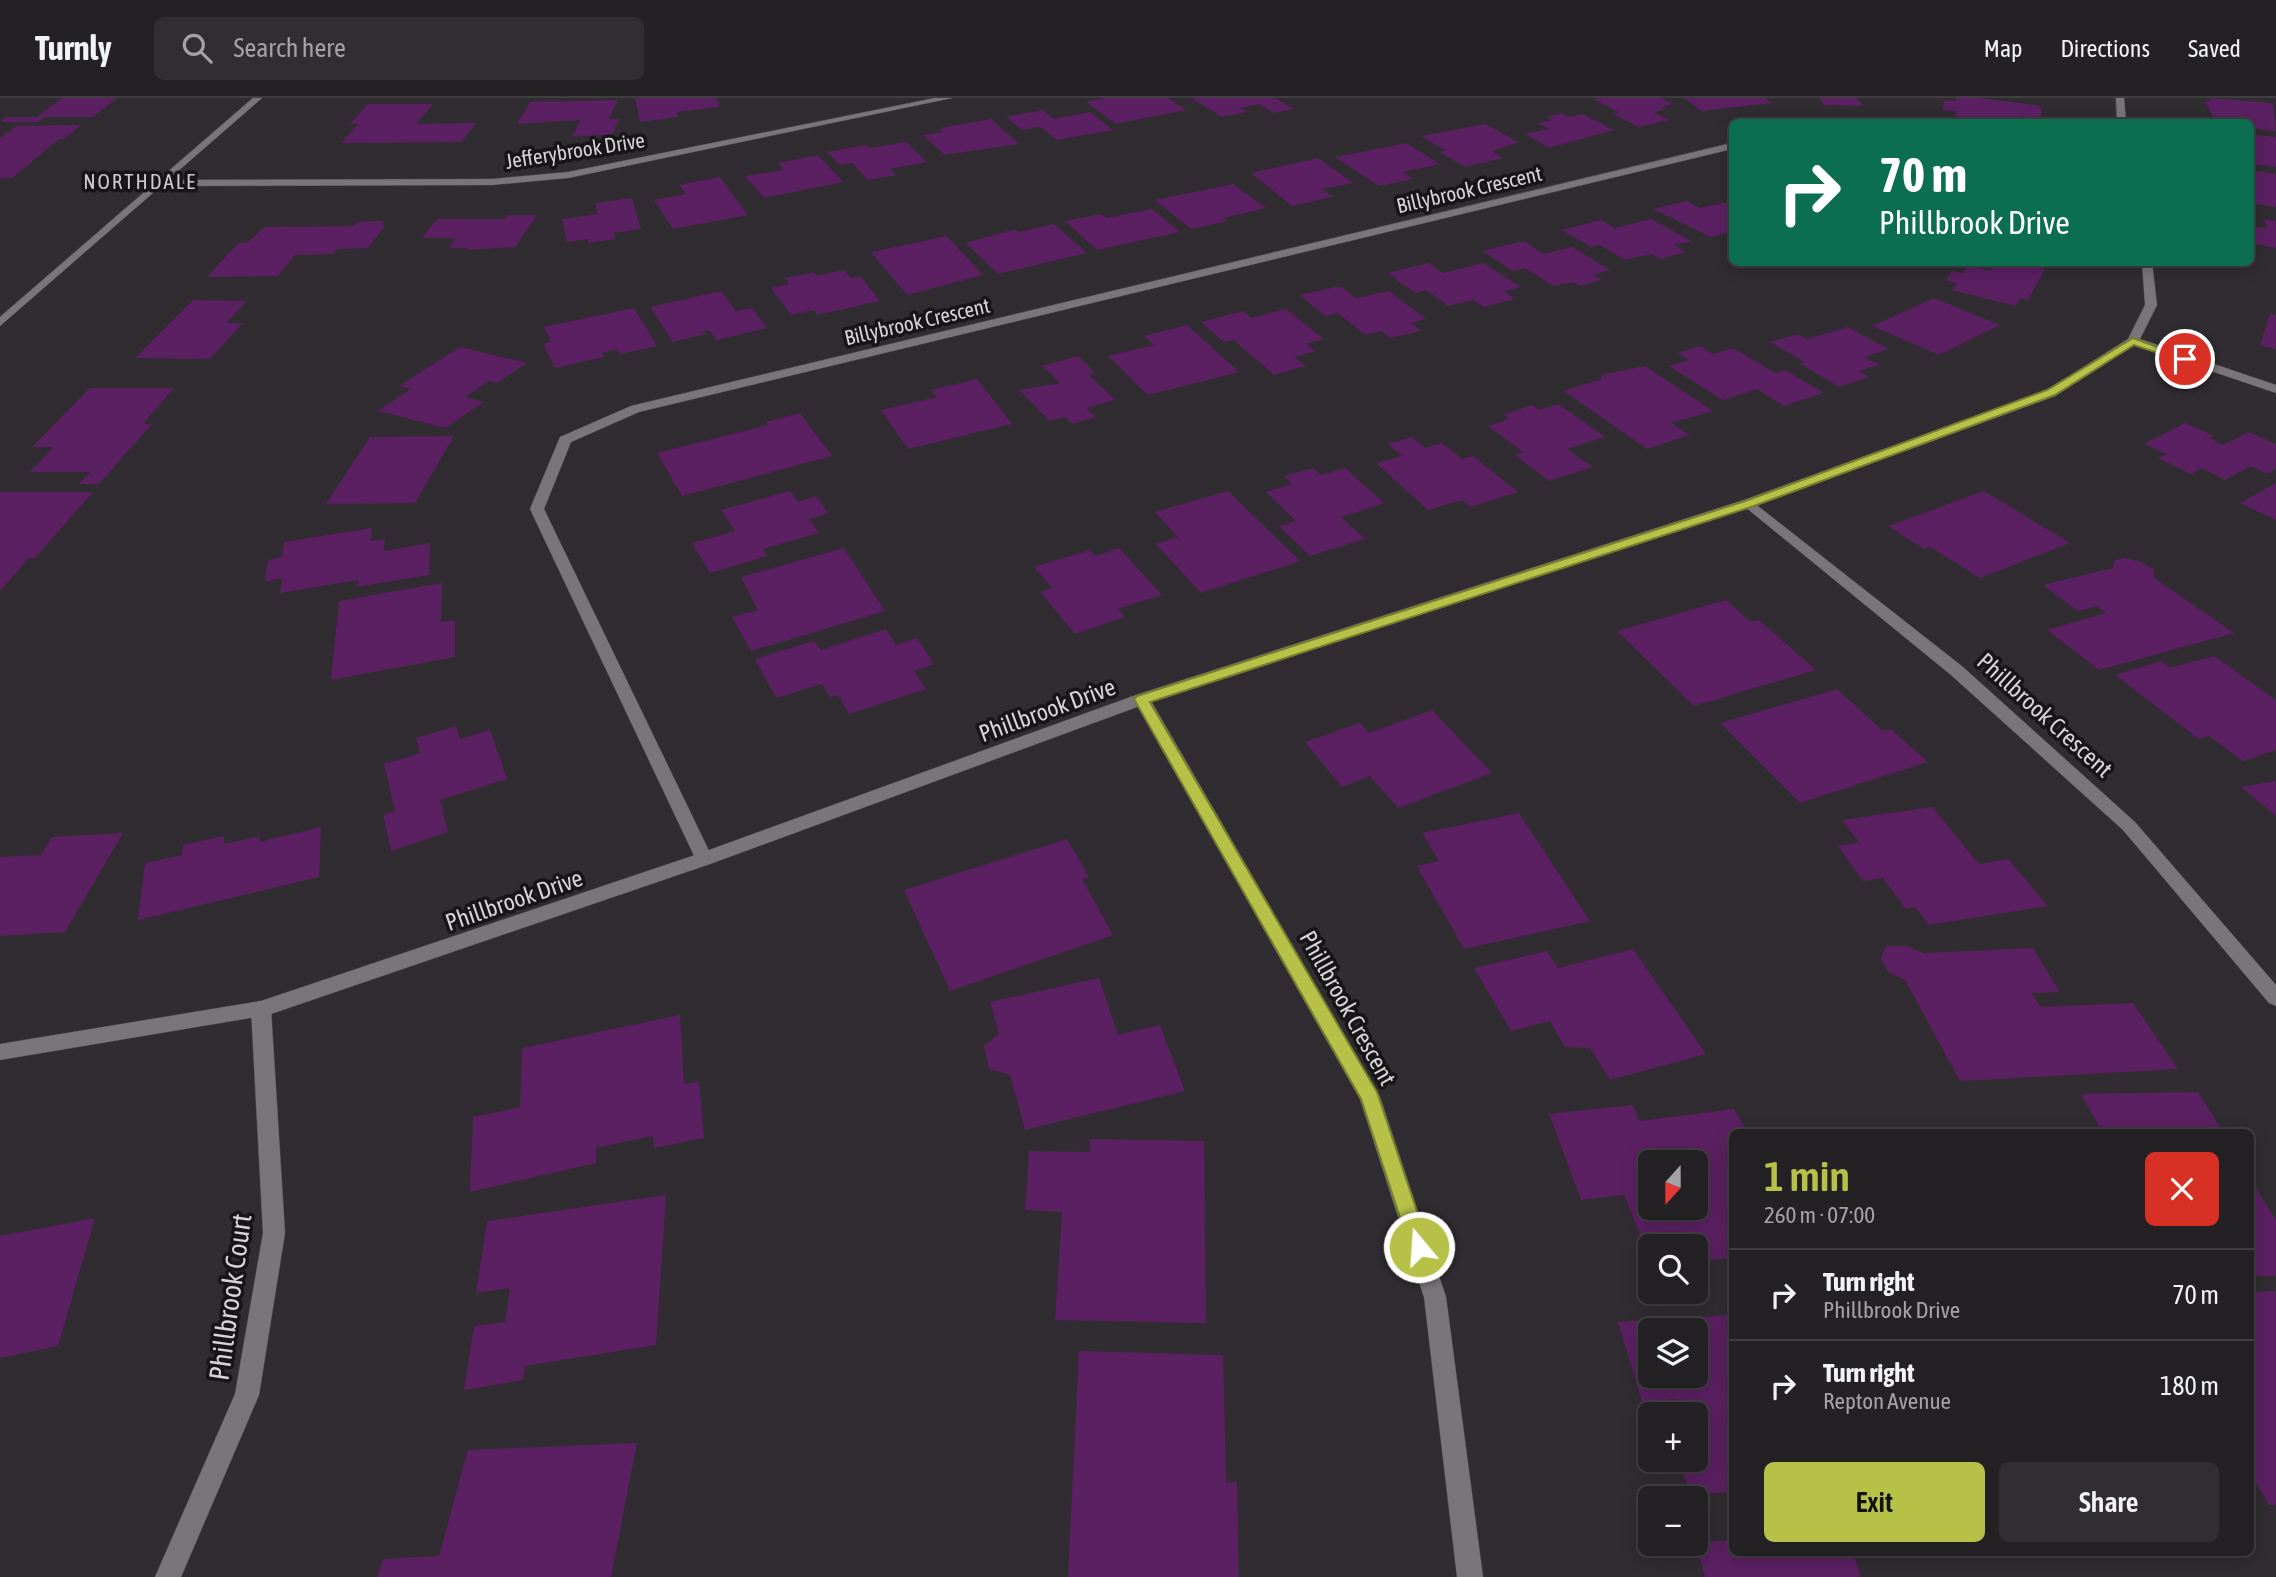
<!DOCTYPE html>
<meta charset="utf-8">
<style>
body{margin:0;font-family:"Asap Condensed",sans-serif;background:#302e32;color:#f1f3f6;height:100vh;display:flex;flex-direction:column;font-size:26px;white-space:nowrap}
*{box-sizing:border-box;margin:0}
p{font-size:23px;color:#a3a3a7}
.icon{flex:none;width:38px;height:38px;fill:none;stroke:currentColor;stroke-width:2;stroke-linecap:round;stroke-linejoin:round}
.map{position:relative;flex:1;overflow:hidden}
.sheet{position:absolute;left:1729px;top:1031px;width:525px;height:427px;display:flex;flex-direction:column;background:#242125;border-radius:10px;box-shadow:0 4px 18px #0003,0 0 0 2px #413e42}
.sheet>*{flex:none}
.top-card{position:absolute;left:1729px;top:21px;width:525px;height:147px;border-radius:10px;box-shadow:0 4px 18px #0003,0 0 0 2px #413e42;background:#0b6e4f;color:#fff;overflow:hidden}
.needle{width:46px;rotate:201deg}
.controls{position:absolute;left:1638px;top:1052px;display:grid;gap:14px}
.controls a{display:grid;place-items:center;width:70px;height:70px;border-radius:10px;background:#242125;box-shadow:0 4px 18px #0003,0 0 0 2px #413e42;font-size:35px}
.pin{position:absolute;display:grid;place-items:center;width:60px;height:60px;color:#fff;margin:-30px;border:4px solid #fff;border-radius:50%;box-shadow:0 2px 7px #0007}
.me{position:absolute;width:77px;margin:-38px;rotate:342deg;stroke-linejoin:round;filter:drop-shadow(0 0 5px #0008)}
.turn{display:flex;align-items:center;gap:24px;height:147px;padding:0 35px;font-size:32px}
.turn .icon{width:91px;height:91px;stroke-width:2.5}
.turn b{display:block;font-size:49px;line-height:60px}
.round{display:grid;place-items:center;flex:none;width:74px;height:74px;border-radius:10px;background:#302e32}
.head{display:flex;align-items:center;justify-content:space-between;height:119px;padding:0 35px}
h1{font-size:42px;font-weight:600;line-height:52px;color:#b7c147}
.action{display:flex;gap:14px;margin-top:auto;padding:14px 35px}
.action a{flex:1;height:80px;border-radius:10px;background:#b7c147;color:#111;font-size:28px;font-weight:600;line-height:80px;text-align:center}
.action a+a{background:#302e32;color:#f1f3f6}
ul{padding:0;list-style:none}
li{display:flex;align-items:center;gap:21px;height:91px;padding:0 35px;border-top:2px solid #413e42}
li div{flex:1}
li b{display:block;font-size:26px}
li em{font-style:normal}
header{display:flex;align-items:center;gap:42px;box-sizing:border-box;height:98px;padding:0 35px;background:#242125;border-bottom:2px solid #413e42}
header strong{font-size:33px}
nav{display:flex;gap:38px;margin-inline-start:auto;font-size:24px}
.search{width:490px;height:63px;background:#302e32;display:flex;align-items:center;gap:18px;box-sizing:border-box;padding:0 24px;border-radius:10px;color:#a3a3a7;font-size:26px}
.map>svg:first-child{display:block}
.building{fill:#5b2062;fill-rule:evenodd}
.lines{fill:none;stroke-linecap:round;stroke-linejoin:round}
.minor-casing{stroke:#4d4a4e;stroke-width:1}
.tertiary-casing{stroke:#4d4a4e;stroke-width:1}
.minor{fill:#7a757a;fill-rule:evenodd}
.tertiary{fill:#7a757a;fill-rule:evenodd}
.route{fill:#b7c147;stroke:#777d2e;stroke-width:2}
.labels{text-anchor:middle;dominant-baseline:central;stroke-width:7;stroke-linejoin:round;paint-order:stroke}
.far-street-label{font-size:21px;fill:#d7d4d7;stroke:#171517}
.far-neighbourhood-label{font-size:21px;letter-spacing:2px;fill:#cfc9cf;stroke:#171517}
.street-label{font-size:24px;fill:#d7d4d7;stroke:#171517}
.near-street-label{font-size:28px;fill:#d7d4d7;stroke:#171517}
</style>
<header>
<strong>Turnly</strong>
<div class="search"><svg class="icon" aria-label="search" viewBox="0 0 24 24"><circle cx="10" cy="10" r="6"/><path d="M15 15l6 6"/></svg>Search here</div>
<nav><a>Map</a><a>Directions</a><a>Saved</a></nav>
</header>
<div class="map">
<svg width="2276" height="1479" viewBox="0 0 2276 1479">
<rect width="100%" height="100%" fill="#302c31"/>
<!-- building -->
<path class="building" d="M62 0H117L93 19H45L38 24H0L6 19H37Z
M635 0H717L720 9 677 14 678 19 640 24Z
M1105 0H1168L1186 12 1116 26 1086 4Z
M1191 0H1275L1294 11 1274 15 1259 6 1241 10 1247 14 1222 19Z
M1600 0H1661L1674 6 1661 9 1667 11 1653 14 1669 22 1639 29 1612 16 1620 15 1593 1Z
M1684 0H1765L1772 5 1701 13Z
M1819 0H1857L1863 8 1824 7Z
M1956 0H1979L2041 8V21L2021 18V24H1992L1955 19 1956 13 1943 12 1944 2 1956 3Z
M2211 0 2273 5 2276 33 2250 30V24H2215L2205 2 2211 3Z
M618 2 609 21H619L612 37 572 38 581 22 517 26 530 4Z
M368 6H433L416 26 476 25 461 44 341 45 359 26H350Z
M1043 12 1053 21 1090 14 1113 32 1057 42 1040 29 1022 32 1006 19Z
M1562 15 1568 19 1582 16 1614 32 1549 50 1525 36 1549 31 1538 25 1552 22 1546 19Z
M991 21 1019 46 944 57 923 37 943 34 940 30Z
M1485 26 1519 44 1492 53 1503 60 1465 69 1439 54 1445 52 1421 38Z
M81 27 64 41H59L12 80H0V40L16 28Z
M2250 36 2276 39V69L2250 66Z
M906 44 927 64 890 71 896 77 868 82 852 65 840 67 827 54 866 47 870 50Z
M1406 45 1440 66 1403 74 1413 81 1379 88 1335 59Z
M818 57 843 84 764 100 745 78 784 72 778 65Z
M1318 60 1353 85 1322 91 1333 99 1292 108 1251 75Z
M2250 72 2276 76V109L2250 105Z
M720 79 748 117 673 131 654 102 686 96 679 87Z
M1233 86 1266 110 1223 120 1228 123 1191 131 1155 102Z
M632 100 641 131 614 135 616 141 588 145V141L567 144 562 121 598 116 595 105Z
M1686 103 1700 110 1732 103V134L1711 139 1653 111Z
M1152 111 1180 134 1097 152 1065 123 1101 116 1106 120Z
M508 117H537L515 149 467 152 469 150H449L456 140H422L437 121H505Z
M1651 121 1691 143 1674 147 1686 154 1660 161 1651 156 1625 162 1600 147 1591 149 1562 132 1601 122 1615 130Z
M2264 121 2276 123V150L2255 146 2251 128 2267 130Z
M384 123 382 127 385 128 368 150 337 151 333 156 295 157 278 178 207 179 238 145 249 144 263 129 354 128 358 124Z
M1054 126 1087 155 998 176 966 145 1015 131 1019 134Z
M947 138 983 177 907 197 871 154Z
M1524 143 1544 156 1572 149 1610 172 1592 177 1602 182 1580 188 1573 184 1554 188 1525 170 1513 173 1482 153Z
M1995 164H2015L2045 171 2028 202 2020 200 2016 208 1952 192 1957 185 1946 182 1952 173 1963 175 1968 167 1990 173Z
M1429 165 1443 175 1483 165 1521 189 1504 193 1515 201 1484 209 1474 202 1448 208 1426 192 1415 195 1388 175Z
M844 172 851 180 860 178 880 203 817 217 813 212 791 217 771 190 789 186 785 180 814 174 817 178Z
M1340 188 1356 200 1389 193 1426 221 1411 225 1421 233 1390 240 1382 233 1365 237 1338 215 1325 218 1300 197Z
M721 193 736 213 752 210 767 230 716 242 709 232 704 233 706 236 673 244 650 209Z
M1934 200 2000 227 1939 257 1872 228Z
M193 202 247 203 226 225H243L210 261 135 260Z
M634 210 657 248 620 256 617 251 602 255 604 259 555 270 543 246 551 244 544 229Z
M1286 211 1324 241 1306 246 1315 253 1294 259 1306 268 1274 277 1234 242 1224 244 1201 224 1244 213 1251 220Z
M2270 216 2276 217V251L2260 247Z
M1187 227 1239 274 1148 297 1108 258 1154 247 1144 238Z
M1848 229 1888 251 1864 259 1879 267 1859 273 1869 279 1839 289 1799 265 1805 264 1770 244 1798 236 1807 241Z
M1700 248 1713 256 1733 250 1775 275 1785 272 1824 295 1784 308 1757 291 1723 302 1669 268 1689 262 1678 255Z
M460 249 527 265 497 285 489 283 465 299 484 304 445 330 378 313 411 291 399 288Z
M1078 258 1095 275 1089 277 1115 302 1086 310 1096 319 1072 326 1066 319 1049 323 1019 292 1060 285 1042 268Z
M1645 268 1713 313 1671 325 1690 337 1647 351 1564 293 1602 281V277Z
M977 281 1012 326 908 351 881 312 937 299 931 292Z
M90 290H174L143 326H152L99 386H79L90 374H30L53 349H32Z
M1558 306 1605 339 1567 351 1593 369 1549 383 1515 357 1523 354 1488 328 1509 321 1503 317 1532 307 1539 312Z
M800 315 832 358 682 398 657 355 768 327 766 324Z
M2185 325 2214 338 2209 340 2223 347 2249 334 2276 346V371L2267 376 2251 368 2225 382 2201 370 2191 376 2158 360 2167 356 2144 346Z
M454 338 415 405 326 406 370 339Z
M1412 339 1425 350 1442 345 1462 361 1473 358 1518 394 1470 409 1462 402 1428 412 1376 365 1402 358 1388 346Z
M1313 370 1321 377 1345 370 1384 405 1341 419 1365 441 1310 458 1279 428 1296 423 1266 394 1292 386 1284 378Z
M2276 385V422L2240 405Z
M790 393 798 404 816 398 828 415 809 421 819 435 763 451 767 458 710 475 692 445 735 433 721 412Z
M1228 393 1300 463 1201 495 1156 446 1178 439 1155 414Z
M1984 393 2070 445 1980 480 1930 449 1924 451 1888 428Z
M0 394H93L35 460H29L0 493Z
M371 430V443L385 441 384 453 430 445 429 477 357 489 358 482 280 495 282 480 265 484 268 462 282 459 284 444Z
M844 450 885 513 751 553 732 519 758 512 741 479Z
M1119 450 1162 497 1118 511 1125 519 1075 536 1040 494 1052 490 1034 469 1090 452 1095 458Z
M2123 460 2138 463 2154 471V480L2234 535 2099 572 2047 532 2106 515 2097 508 2078 513 2043 487 2113 470 2114 463Z
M442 485 441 524 455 522V559L331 582 339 503Z
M1726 502 1751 524 1759 522 1816 572 1694 608 1617 533Z
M886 531 896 547 917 540 934 566 914 573 926 591 849 616 838 597 830 599 822 586 776 600 755 561 814 543 821 552Z
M2214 558 2276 602V652L2243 663 2209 638 2199 641 2115 577 2161 563 2170 570Z
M1837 591 1883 633 1891 631 1928 664 1800 705 1720 625Z
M1432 612 1492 675 1398 710 1370 678 1342 689 1305 644 1360 625 1369 635Z
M456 628 460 641 490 632 507 681 440 702 448 734 391 753 383 717 395 713 384 666 420 655 416 640Z
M2276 683V718L2241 689Z
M1932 709 1979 766 2008 761 2048 808 1929 827 1915 809 1906 811 1883 780 1863 783 1838 748 1859 744 1842 722Z
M1519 715 1590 823 1464 851 1417 768 1439 763 1422 735Z
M321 729 319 779 138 822 145 765 182 757 183 747 224 738V746L260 738 259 744Z
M123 735 65 834 0 838V759L41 757 52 739Z
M1067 741 1089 779 1082 781 1113 837 950 893 904 792Z
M1886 848H1907L1923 855 2033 850 2060 894 2031 895 2041 909 2133 905 2178 971 1960 983 1905 882 1888 874 1881 860Z
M1633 851 1706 956 1610 982 1590 950 1565 949 1550 923 1511 933 1474 870 1547 853 1558 870Z
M1099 880 1118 937 1160 927 1185 993 1025 1032 1010 977 989 971 984 948 999 936 990 904Z
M680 917 684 986 699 983 704 1040 654 1050 653 1038 596 1050V1065L470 1094 473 1019 520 1009 522 950Z
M2198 994 2223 1034H2102L2081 996Z
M1633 1007 1639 1023 1734 1011 1747 1034H1732V1160L1696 1164V1148H1650V1162L1624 1097 1581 1102 1549 1016ZM1650 1064H1696V1110H1650Z
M1090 1041 1204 1043 1206 1225 1055 1222 1062 1114 1025 1112 1029 1053 1090 1054Z
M2250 1080 2276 1122V1178H2250Z
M666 1097 656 1247 525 1268 523 1282 464 1292 474 1228 505 1224 510 1190 476 1195 487 1123Z
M95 1120 58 1248 0 1260V1138Z
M2276 1193V1407H2269L2250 1374V1194Z
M1732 1217V1394L1690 1396 1679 1362H1696V1316H1681L1676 1301 1642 1304 1618 1224ZM1650 1232H1696V1278H1650Z
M1079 1253 1223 1257 1226 1385 1237 1384 1239 1479H1068Z
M637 1345 611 1479H377L383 1461 439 1458 468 1352Z
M1696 1443H1732V1454H1853L1861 1479H1705Z"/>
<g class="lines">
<!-- minor casing -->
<g class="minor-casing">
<path id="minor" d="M935 0H952L568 80 492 87 160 88 155 85 160 82 492 81 568 74Z
M1732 45V51L639 314 571 344 544 411 713 761 710 766H698L530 411 560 339 631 308Z
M1749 401 1963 569 2135 724 2276 887V908L2269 905 2123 732 1951 577 1744 408 1742 405Z
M1142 596 1150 601 1380 999 1446 1199 1483 1479H1457L1424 1199 1360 1001 1134 601Z
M261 903 268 905 271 911 285 1135 259 1297 181 1479H155L235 1296 263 1135 251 911 254 905Z"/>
</g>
<!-- tertiary casing -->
<g class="tertiary-casing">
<path id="tertiary" d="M253 0H262L0 228V219Z
M2116 0H2124L2126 24H2117Z
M2142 164H2152L2157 207 2140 241 2276 287V295L2134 247 2055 298 1754 408 1148 605 710 766 268 917 0 962V946L261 903 698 756 1136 597 1744 402 2047 292 2128 241 2145 207Z"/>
</g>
<!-- minor -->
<use href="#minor" class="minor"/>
<!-- tertiary -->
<use href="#tertiary" class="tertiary"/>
</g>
<!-- route -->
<path class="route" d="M2133 240 2190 261 2185 264 2134 247 2055 297 1754 408 1150 604 1377 994 1429 1149 1426 1156 1419 1158 1412 1156 1361 1001 1134 601 1137 598 1745 403 2047 292Z"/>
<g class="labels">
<!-- far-street labels -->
<g class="far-street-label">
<text transform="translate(575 52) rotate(-9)">Jefferybrook Drive</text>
<text transform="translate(1469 91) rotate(-13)">Billybrook Crescent</text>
<text transform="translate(917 223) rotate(-13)">Billybrook Crescent</text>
</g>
<!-- far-neighbourhood labels -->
<g class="far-neighbourhood-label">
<text x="140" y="83">NORTHDALE</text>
</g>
<!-- street labels -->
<g class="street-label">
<text transform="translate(1047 612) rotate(-20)">Phillbrook Drive</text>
<text transform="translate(2045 617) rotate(42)">Phillbrook Crescent</text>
<text transform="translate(514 802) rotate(-19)">Phillbrook Drive</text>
<text transform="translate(1348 910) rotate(61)">Phillbrook Crescent</text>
</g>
<!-- near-street labels -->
<g class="near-street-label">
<text transform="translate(230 1199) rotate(-82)">Phillbrook Court</text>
</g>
</g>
</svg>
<div class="controls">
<a><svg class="needle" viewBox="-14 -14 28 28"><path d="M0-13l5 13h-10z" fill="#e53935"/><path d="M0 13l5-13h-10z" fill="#a3a3a7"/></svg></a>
<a><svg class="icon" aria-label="search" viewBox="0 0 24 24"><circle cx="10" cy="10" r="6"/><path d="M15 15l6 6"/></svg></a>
<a><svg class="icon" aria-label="layers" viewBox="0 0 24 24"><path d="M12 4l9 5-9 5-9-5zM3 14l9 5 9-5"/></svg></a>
<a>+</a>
<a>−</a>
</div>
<div class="pin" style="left:2185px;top:261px;background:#d93025"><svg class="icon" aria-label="arrive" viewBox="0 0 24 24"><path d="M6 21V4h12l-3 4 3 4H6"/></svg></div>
<svg class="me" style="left:1419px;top:1149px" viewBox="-20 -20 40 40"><circle r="17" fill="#b7c147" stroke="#fff" stroke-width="3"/><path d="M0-11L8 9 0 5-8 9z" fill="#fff"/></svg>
<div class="top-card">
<div class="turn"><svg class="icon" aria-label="right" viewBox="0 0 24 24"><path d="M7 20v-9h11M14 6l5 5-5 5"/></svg><div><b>70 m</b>Phillbrook Drive</div></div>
</div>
<section class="sheet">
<div class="head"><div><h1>1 min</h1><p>260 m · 07:00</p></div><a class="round" style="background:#d93025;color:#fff"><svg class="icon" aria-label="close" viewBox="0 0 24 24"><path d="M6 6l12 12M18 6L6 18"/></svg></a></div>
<ul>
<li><svg class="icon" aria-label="right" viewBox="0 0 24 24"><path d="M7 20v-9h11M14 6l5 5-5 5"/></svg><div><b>Turn right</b><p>Phillbrook Drive</p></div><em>70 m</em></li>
<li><svg class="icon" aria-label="right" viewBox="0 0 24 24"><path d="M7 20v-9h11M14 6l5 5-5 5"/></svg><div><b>Turn right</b><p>Repton Avenue</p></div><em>180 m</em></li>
</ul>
<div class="action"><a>Exit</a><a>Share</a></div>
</section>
</div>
